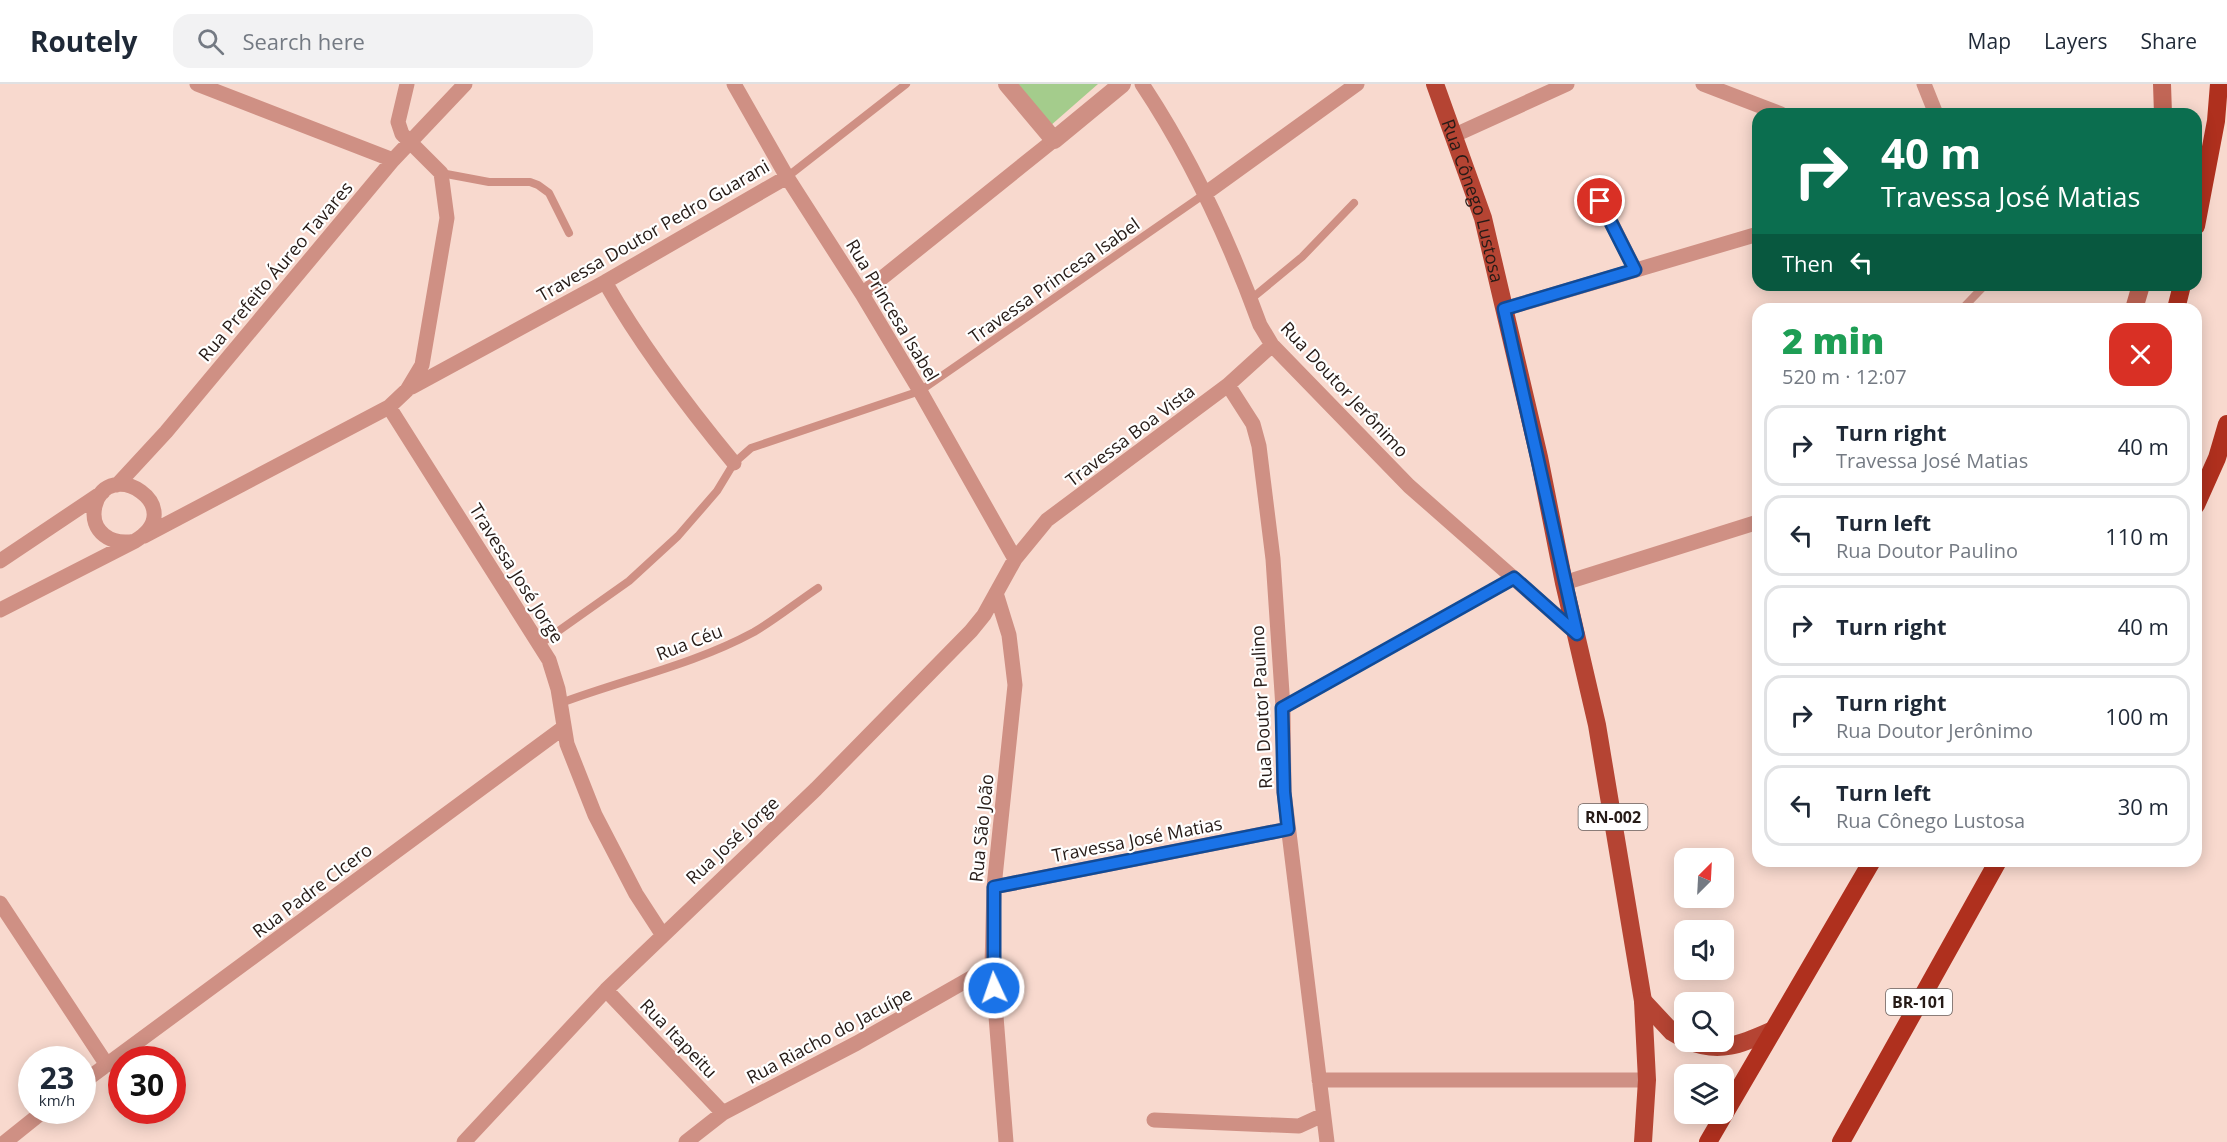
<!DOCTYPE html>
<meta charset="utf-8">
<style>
body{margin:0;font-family:"Open Sans",sans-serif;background:#f2f2f3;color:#1f2937;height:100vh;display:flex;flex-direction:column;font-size:22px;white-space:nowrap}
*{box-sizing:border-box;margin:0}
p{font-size:20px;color:#747a83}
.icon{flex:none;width:33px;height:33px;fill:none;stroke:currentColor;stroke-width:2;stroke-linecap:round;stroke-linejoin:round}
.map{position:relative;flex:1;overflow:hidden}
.sheet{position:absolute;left:1752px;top:219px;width:450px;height:564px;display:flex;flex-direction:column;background:#fff;border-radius:18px;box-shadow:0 3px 15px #0003}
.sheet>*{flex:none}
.top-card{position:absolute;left:1752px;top:24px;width:450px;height:183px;border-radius:18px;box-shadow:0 3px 15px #0003;background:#0b6e4f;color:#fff;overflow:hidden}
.needle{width:39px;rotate:24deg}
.tools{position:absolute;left:1674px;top:764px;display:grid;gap:12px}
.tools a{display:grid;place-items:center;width:60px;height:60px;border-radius:12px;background:#fff;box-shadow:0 3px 15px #0003;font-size:30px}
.speed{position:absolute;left:18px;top:962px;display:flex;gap:12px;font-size:30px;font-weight:700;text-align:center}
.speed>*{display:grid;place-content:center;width:78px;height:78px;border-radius:50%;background:#fff;box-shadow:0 3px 15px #0003;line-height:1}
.speed small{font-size:15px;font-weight:400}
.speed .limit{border:9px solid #d22;background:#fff;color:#111}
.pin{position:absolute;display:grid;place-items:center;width:51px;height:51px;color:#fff;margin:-26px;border:3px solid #fff;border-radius:50%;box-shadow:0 2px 6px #0007}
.me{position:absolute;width:66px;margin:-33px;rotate:357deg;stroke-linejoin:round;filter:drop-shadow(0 0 4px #0008)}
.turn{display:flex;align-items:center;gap:21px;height:126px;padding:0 30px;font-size:27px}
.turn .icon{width:78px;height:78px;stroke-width:2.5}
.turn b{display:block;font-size:42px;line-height:51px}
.then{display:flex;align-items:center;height:57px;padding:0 30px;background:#0003;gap:12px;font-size:22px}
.round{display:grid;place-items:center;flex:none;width:63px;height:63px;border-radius:18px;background:#f2f2f3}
.summary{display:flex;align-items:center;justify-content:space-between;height:102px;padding:0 30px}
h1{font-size:36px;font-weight:800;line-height:45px;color:#1e9e55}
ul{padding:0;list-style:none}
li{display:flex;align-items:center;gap:18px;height:81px;margin:0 12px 9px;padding:0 18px;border:3px solid #e0e1e3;border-radius:18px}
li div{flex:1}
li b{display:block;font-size:22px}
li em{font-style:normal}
header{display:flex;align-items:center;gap:36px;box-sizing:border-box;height:84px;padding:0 30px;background:#fff;border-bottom:2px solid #e0e1e3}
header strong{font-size:28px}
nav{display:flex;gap:33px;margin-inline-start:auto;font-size:21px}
.search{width:420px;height:54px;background:#f2f2f3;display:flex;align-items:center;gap:15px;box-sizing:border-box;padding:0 21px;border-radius:18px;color:#747a83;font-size:22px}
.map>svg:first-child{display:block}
.green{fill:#a4cc8c}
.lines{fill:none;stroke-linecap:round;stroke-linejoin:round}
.service{stroke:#cf9084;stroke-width:8}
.minor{stroke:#cf9084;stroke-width:15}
.tertiary{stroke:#cf9084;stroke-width:18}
.secondary{stroke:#c16656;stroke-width:18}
.primary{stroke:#b54433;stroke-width:18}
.trunk{stroke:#af301e;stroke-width:18}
.route-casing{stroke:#114b97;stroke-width:15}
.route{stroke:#1a73e8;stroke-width:10}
.labels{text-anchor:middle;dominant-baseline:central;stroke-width:4.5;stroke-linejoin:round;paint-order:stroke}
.shield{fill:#fff;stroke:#675f5d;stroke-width:1.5}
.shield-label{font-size:16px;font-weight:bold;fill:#261b17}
.street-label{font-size:18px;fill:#261b17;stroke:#fff}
</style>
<header>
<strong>Routely</strong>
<div class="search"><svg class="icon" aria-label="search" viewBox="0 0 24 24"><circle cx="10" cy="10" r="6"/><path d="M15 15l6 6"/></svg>Search here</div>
<nav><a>Map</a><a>Layers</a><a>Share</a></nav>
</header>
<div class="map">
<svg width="2227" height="1058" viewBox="0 0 2227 1058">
<rect width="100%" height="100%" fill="#f8d9ce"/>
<!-- green -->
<path class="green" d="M1018 0H1098L1050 42Z"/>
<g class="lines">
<!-- service -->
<path class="service" d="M441 89 489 98H530L538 101 549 109 569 149
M787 93 906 0
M1251 215 1302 173 1354 119
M1962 225 1985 201
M540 560 629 497 678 452 717 407 734 379 751 364 920 307 1206 109
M561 619C625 595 693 581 754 548 776 535 797 518 818 504
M1283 624 1514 494"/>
<!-- minor -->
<path class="minor" d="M197 0 393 76
M734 0 787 93 862 210 920 307 1015 475
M1142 0C1192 75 1229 156 1260 241L1272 261 1409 402 1577 550
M1703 0 1781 30
M1924 0 1936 30
M1455 51 1567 0
M1592 100 1635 186
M1206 109 1357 0
M605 198C642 263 686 321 734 379
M862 210 1054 56
M1504 225 1758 150
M1228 301 1253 340 1259 362 1273 475 1283 624 1284 708 1327 1058
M412 303 605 198 787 93
M389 323 549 576 558 605 567 660 595 731 636 810 662 850
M117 401 166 348 393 76 465 0
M144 452 389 323 407 306 422 281 447 134 441 89 402 50 398 38 407 0
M0 477 103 408
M1564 499 1758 438
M996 509 1009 551 1015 601 994 803 992 882 1006 1058
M0 526 135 457C191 424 108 370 95 422 89 448 112 462 135 457
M994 803 1288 745
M0 819 107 981
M606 906 723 1029
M1319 996H1647
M82 999 563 644
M1154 1036 1299 1042 1323 1031
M5 1058 45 1026
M464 1058 606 906 816 705 971 547 984 531 1015 475 1047 436 1228 301 1272 261
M686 1058 723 1029 857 959 992 882"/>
<!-- tertiary -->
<path class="tertiary" d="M1007 0 1054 56 1122 0"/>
<!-- secondary -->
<path class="secondary" d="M2162 0 2163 30
M2134 225 2141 201"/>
<!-- primary -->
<g class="primary">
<path id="s1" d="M1435 0 1483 134 1539 373 1564 499 1597 641 1643 917 1647 996 1643 1058"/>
<path d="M1643 917 1672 948 1684 955"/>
<path d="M1689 957C1719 970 1742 960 1771 947"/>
</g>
<!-- trunk -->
<path class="trunk" d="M2196 142 2216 37 2219 0
M2176 225 2182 201
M2196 421 2217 374 2227 340
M1708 1058 1872 777
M1841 1058 1998 777"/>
</g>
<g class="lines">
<!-- route casing -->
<g class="route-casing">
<path id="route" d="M994 904V803L1288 745 1284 708 1282 624 1514 494 1577 550 1504 225 1635 186 1600 117"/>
</g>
<!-- route -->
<use href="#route" class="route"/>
</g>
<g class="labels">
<!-- shield labels -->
<g class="shield">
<rect x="1578.5" y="720" width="69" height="26" rx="4.5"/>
<rect x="1886" y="905" width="66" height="26" rx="4.5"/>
</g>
<g class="shield-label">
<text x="1613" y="733">RN-002</text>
<text x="1919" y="918">BR-101</text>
</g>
<!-- street labels -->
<g class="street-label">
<text stroke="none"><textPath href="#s1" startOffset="123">Rua Cônego Lustosa</textPath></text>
<text transform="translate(653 146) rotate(-30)">Travessa Doutor Pedro Guarani</text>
<text transform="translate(275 187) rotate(-50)">Rua Prefeito Áureo Tavares</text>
<text transform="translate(1054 196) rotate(-35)">Travessa Princesa Isabel</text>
<text transform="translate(893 226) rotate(59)">Rua Princesa Isabel</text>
<text transform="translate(1345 305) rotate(47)">Rua Doutor Jerônimo</text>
<text transform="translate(1130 351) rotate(-37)">Travessa Boa Vista</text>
<text transform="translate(517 489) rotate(58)">Travessa José Jorge</text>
<text transform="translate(689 558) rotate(-21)">Rua Céu</text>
<text transform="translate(1261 623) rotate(-93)">Rua Doutor Paulino</text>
<text transform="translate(981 744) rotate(-84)">Rua São João</text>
<text transform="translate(1137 755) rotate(-11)">Travessa José Matias</text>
<text transform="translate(732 756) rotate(-43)">Rua José Jorge</text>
<text transform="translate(312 806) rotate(-37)">Rua Padre Clcero</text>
<text transform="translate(829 951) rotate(-28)">Rua Riacho do Jacuípe</text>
<text transform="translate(679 954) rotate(46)">Rua Itapeitu</text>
</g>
</g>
</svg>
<div class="tools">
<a><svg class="needle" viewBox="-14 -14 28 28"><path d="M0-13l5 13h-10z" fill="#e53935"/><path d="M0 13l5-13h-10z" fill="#747a83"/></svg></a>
<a><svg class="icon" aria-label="sound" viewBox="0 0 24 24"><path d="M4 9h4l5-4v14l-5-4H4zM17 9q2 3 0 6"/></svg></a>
<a><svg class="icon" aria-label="search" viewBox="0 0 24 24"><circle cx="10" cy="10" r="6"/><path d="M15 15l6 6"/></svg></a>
<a><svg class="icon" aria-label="layers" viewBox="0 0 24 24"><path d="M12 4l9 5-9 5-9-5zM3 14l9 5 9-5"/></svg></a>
</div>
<div class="speed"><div>23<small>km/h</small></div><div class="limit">30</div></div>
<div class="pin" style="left:1600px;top:117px;background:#d93025"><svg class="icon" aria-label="arrive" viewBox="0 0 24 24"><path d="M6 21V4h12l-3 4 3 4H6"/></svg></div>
<svg class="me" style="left:994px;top:904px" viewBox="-20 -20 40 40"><circle r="17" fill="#1a73e8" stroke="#fff" stroke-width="3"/><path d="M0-11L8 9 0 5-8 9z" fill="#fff"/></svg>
<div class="top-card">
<div class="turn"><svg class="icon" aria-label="right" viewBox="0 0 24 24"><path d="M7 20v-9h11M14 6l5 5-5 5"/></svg><div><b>40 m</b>Travessa José Matias</div></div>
<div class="then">Then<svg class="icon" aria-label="left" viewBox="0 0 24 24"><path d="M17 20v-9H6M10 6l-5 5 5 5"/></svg></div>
</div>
<section class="sheet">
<div class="summary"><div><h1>2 min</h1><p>520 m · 12:07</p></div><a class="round" style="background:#d93025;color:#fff"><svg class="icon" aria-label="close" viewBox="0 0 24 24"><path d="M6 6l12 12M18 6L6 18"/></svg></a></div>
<ul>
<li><svg class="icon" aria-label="right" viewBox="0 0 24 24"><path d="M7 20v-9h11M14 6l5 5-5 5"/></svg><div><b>Turn right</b><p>Travessa José Matias</p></div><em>40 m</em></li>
<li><svg class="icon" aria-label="left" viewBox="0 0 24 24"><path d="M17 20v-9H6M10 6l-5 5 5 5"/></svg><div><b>Turn left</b><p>Rua Doutor Paulino</p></div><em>110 m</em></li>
<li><svg class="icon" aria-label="right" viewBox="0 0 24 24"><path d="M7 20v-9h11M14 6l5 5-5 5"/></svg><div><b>Turn right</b></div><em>40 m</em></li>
<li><svg class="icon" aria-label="right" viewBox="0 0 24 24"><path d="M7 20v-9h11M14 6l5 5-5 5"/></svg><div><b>Turn right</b><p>Rua Doutor Jerônimo</p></div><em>100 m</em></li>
<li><svg class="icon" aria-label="left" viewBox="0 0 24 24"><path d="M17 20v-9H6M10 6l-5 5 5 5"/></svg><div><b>Turn left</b><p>Rua Cônego Lustosa</p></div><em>30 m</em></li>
</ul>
</section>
</div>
